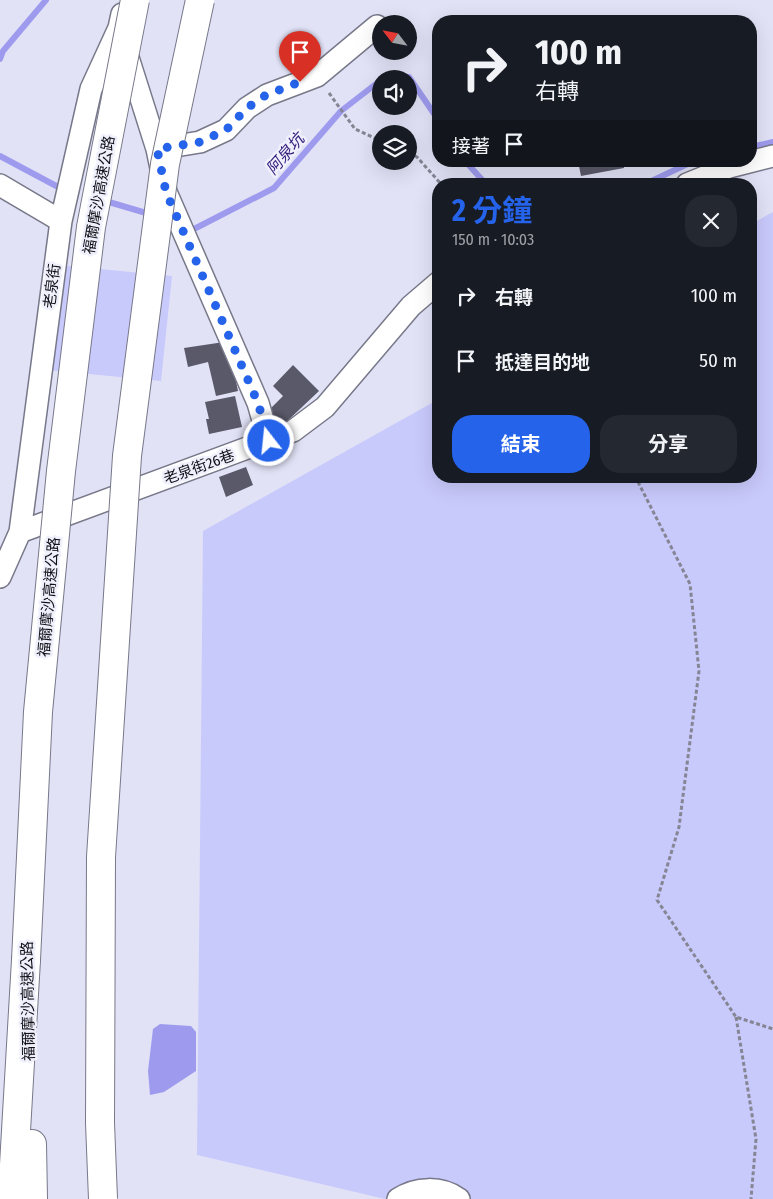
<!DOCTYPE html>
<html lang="zh-TW">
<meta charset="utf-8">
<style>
body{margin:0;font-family:"Fira Sans Condensed","Noto Sans TC",sans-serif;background:#242831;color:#f1f3f6;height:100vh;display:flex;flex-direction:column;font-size:19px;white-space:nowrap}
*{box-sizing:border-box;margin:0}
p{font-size:16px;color:#9ea1a6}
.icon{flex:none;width:28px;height:28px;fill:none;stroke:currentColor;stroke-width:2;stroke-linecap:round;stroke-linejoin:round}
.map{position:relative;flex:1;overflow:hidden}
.drawer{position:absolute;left:432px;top:178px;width:325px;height:305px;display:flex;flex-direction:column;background:#171b24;border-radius:20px;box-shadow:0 5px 20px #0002}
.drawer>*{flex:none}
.banner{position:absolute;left:432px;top:15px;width:325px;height:152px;border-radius:20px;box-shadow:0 5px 20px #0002;background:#171b24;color:#f1f3f6;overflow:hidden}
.needle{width:32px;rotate:302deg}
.controls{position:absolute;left:372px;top:15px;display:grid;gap:10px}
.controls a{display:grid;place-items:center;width:45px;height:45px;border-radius:50%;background:#171b24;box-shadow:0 5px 20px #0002;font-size:25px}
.pin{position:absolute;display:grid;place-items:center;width:42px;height:42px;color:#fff;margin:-51px -21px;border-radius:50% 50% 50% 0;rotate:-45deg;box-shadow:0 0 5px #0007}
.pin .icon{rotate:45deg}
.me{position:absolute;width:55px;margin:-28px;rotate:344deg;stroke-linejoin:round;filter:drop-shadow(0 0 4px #0008)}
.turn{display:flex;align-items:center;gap:18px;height:105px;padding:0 20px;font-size:22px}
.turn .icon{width:65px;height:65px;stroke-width:2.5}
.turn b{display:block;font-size:35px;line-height:42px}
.then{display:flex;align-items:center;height:48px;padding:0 20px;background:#0003;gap:10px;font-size:19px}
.round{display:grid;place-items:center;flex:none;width:52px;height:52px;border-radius:20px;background:#242831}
.headline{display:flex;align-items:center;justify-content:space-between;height:85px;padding:0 20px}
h1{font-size:30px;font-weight:700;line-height:38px;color:#2563eb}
.button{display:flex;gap:10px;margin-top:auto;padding:10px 20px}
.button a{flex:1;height:58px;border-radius:20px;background:#2563eb;color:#fff;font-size:20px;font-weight:700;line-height:58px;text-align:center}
.button a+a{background:#242831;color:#f1f3f6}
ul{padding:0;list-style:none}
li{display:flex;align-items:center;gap:15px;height:65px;padding:0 20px}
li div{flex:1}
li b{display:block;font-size:19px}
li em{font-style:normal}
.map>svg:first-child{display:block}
.green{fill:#c9cafc}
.water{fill:#9e9bef}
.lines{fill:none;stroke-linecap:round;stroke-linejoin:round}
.stream{stroke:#9e9bef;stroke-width:6}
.building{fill:#59596a}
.minor-casing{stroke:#777889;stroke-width:24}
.highway-casing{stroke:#777889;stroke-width:30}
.path{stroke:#858594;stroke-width:3;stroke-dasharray:4 2.5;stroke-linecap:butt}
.minor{stroke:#fff;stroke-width:21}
.highway{stroke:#fff;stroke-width:28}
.highway-bridge-casing{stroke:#777889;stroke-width:30;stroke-linecap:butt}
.highway-bridge{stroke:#fff;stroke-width:28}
.route{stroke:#2563eb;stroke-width:9;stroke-dasharray:0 16.2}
.labels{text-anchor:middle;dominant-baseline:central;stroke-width:5;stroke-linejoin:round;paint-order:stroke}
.street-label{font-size:15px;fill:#101017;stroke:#eff0fc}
.water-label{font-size:16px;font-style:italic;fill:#2f1979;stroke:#eff0fc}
</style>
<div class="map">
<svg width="773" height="1199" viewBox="0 0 773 1199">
<rect width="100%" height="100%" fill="#e1e2f6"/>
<!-- green -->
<path class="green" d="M773 212V1199H385L197 1155 203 531 439 399V476H751V224Z
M59 265 172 276 161 381 48 370Z"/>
<!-- water -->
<path class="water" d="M160 1024 191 1026 196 1032V1071L164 1092 150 1095 148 1071 153 1029Z"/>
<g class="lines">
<!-- stream -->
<path class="stream" d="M0 59 3 51 46 0
M383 79 409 77 439 121
M751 147 773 142
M0 156 60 188
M465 161 486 184
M645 184 694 161
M102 200 153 215
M196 228 274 188 341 111 381 80"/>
</g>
<!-- building -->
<path class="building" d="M578 161H623L624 168 581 176Z
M224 342 231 357 238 391 216 396 208 362 188 367 184 348Z
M293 365 319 391 283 425 269 410 283 396 273 386Z
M235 396 242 427 209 434 206 419H209L205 402Z
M246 467 253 485 226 497 219 477Z"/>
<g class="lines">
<!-- minor casing -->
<g class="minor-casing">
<path id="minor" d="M125 48 157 149 166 192 258 403 269 441
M157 149 200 142 226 130 247 108 267 95 317 76 377 26
M687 184 729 167 773 156
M0 185 61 221
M20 532 293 431 325 407 411 306 439 282
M0 577 20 532 61 221 91 89 119 28 122 14
M398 1199C416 1187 441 1186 459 1199"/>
</g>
<!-- highway casing -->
<g class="highway-casing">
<path id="highway" d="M32 1144 33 1199
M12 1199 26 960"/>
</g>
<!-- path -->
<path class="path" d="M329 93 355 129 381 141
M409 153 417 157 441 184
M635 476 690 584 699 671 679 827 657 900 736 1017 773 1029
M736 1017 756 1139 751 1199"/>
<!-- minor -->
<use href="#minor" class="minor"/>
<!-- highway -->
<use href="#highway" class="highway"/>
<!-- highway-bridge casing -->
<g class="highway-bridge-casing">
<path id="highway-bridge" d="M26 960 38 712 61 471 91 227 135 0
M103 1199 100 1123 101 857 127 456 165 164 200 0"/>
</g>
<!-- highway-bridge -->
<use href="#highway-bridge" class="highway-bridge"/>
</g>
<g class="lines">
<!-- route -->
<path class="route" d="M269 441 258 403 166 192 157 149 200 142 226 130 247 108 266 95 300 82"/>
</g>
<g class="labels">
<!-- street labels -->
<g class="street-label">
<text transform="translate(99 195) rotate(-80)">福爾摩沙高速公路</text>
<text transform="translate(52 286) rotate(-83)">老泉街</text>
<text transform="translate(199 467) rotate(-20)">老泉街26巷</text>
<text transform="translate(49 597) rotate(-85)">福爾摩沙高速公路</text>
<text transform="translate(28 1001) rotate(-91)">福爾摩沙高速公路</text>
</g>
<!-- water labels -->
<g class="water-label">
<text transform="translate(285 154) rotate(-49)">阿泉坑</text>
</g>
</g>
</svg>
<div class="controls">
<a><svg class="needle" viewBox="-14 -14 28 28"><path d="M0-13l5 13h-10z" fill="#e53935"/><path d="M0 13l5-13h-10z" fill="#9ea1a6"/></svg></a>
<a><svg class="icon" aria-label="sound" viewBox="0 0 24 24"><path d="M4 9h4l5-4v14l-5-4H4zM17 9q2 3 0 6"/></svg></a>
<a><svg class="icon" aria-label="layers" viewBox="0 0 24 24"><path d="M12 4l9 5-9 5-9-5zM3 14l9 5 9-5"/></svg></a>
</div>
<div class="pin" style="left:300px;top:82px;background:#d93025"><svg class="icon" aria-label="arrive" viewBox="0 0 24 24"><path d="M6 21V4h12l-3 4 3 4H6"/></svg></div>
<svg class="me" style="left:269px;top:441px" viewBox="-20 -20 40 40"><circle r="17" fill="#2563eb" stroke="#fff" stroke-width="3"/><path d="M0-11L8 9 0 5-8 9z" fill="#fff"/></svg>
<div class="banner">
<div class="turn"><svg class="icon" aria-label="right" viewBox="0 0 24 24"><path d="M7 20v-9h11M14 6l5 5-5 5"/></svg><div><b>100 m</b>右轉</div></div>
<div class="then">接著<svg class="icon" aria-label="arrive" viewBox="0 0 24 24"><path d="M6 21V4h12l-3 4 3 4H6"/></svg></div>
</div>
<section class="drawer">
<div class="headline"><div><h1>2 分鐘</h1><p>150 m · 10:03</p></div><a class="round"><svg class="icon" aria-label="close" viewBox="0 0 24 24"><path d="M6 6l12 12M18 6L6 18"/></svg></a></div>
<ul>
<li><svg class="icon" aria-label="right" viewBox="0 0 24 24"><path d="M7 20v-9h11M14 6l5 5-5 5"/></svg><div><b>右轉</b></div><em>100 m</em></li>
<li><svg class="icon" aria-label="arrive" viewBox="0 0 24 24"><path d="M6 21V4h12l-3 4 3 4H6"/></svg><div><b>抵達目的地</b></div><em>50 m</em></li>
</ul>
<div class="button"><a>結束</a><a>分享</a></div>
</section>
</div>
